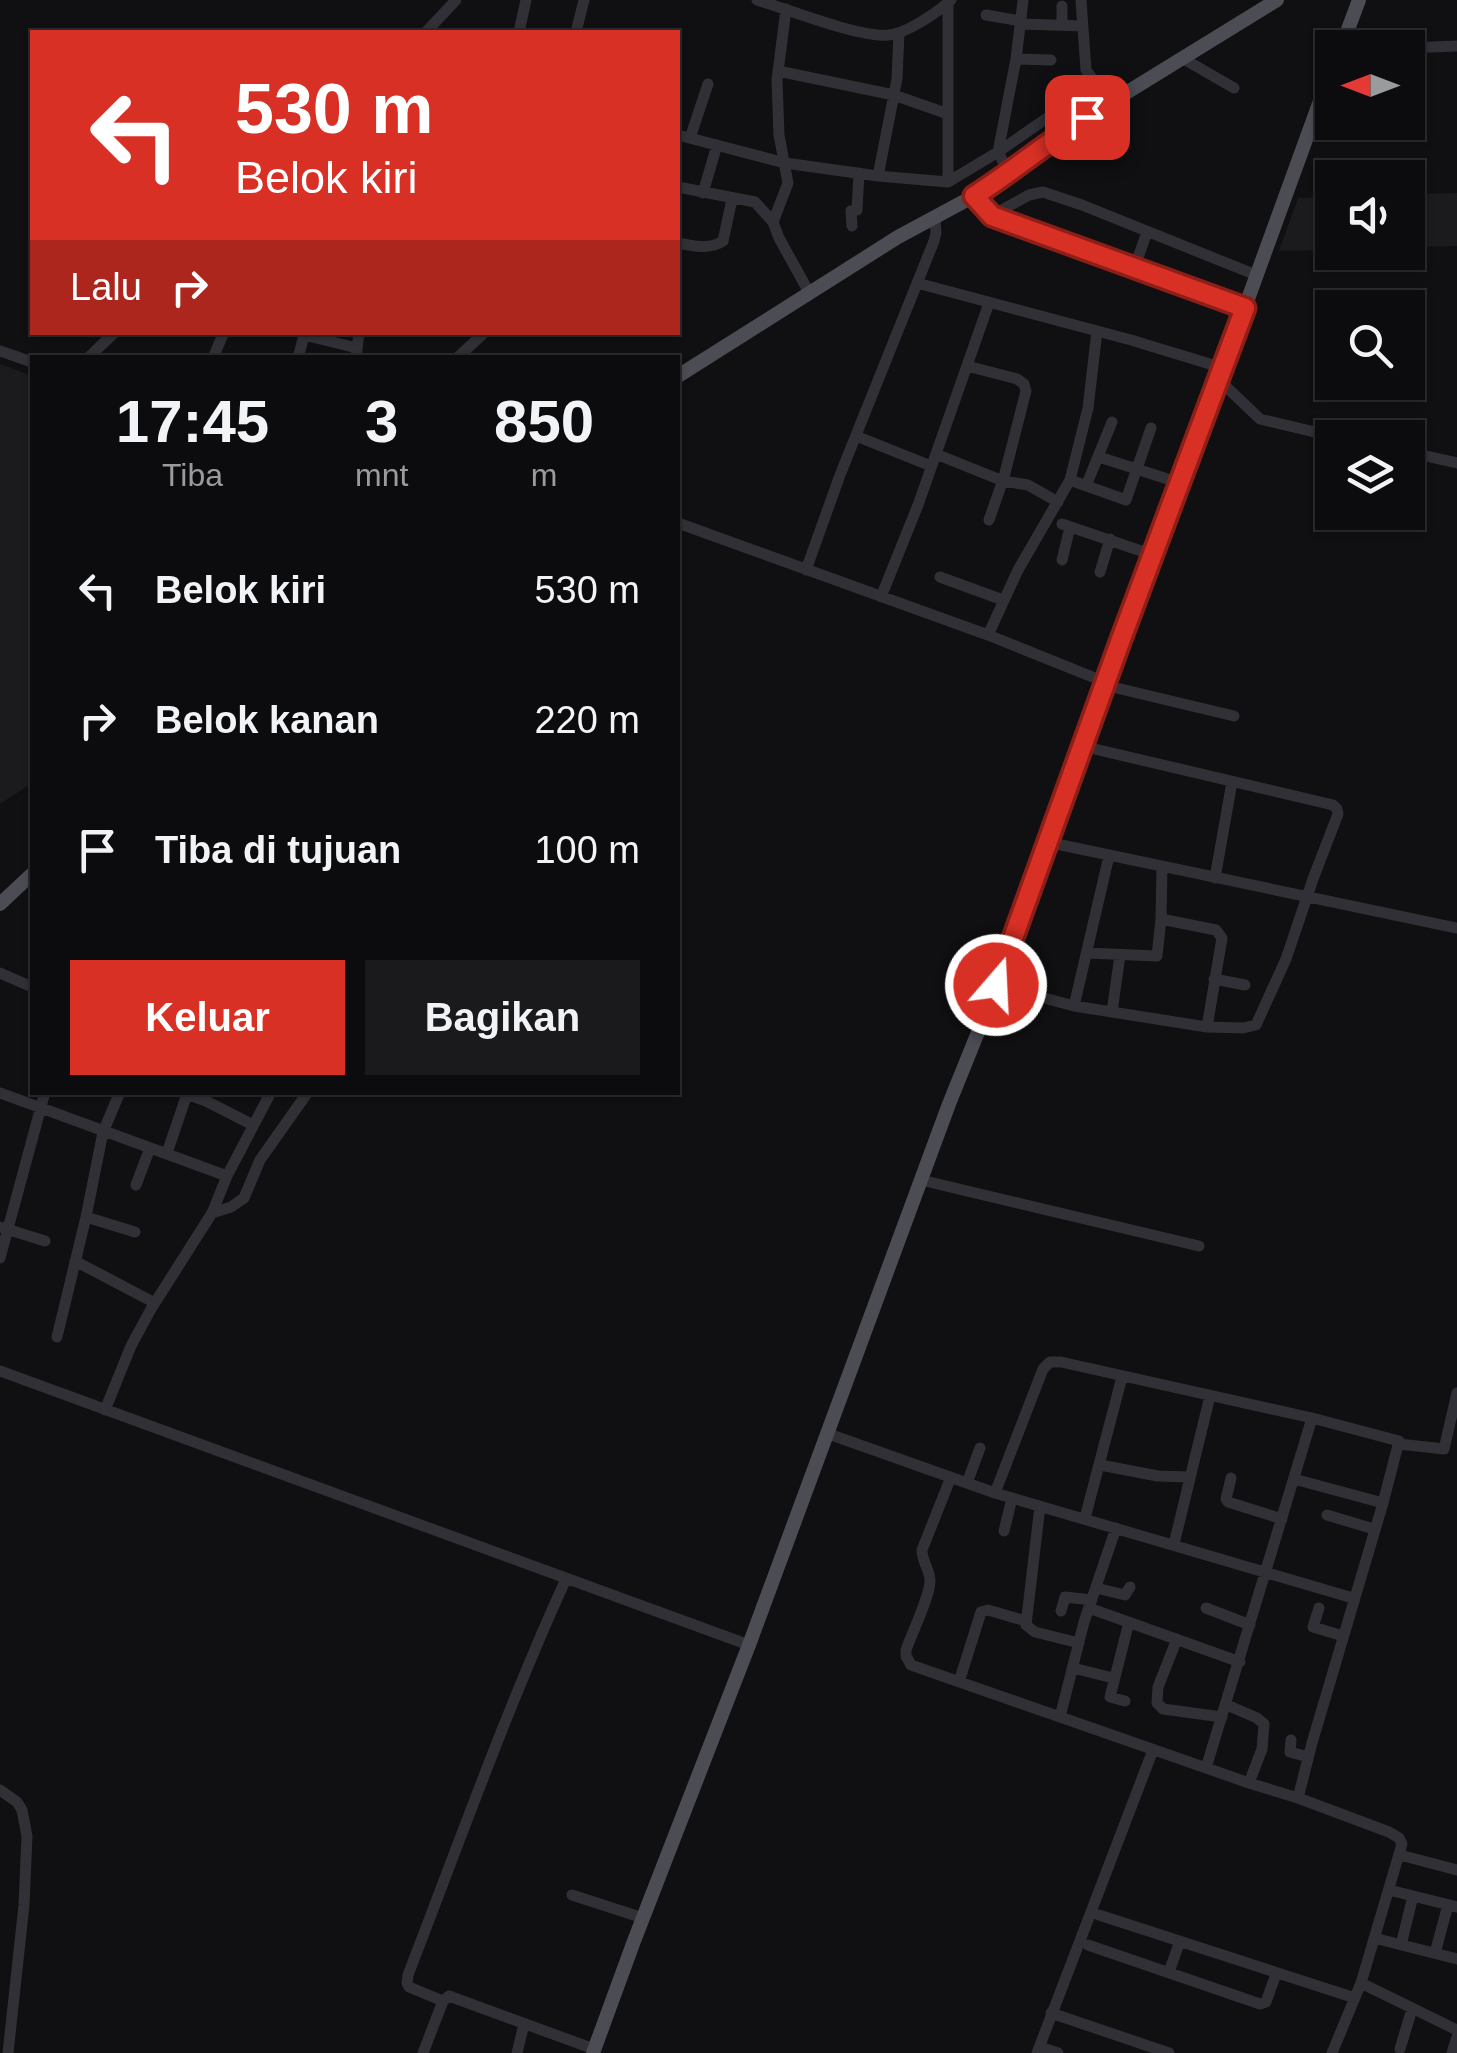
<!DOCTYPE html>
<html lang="id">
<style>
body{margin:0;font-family:Helvetica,sans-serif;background:#1a191b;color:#f1f3f6;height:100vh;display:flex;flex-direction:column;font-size:38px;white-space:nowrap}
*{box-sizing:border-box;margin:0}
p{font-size:32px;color:#9a9b9d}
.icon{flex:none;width:55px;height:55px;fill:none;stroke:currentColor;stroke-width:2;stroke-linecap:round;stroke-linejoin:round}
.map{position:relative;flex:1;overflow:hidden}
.sheet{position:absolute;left:30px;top:355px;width:650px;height:740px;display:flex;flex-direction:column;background:#0c0b0d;border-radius:0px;box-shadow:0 2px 8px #0004,0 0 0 2px #2c2b2e}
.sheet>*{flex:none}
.guide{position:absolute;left:30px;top:30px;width:650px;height:305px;border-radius:0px;box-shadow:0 2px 8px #0004,0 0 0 2px #2c2b2e;background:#d93025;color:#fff;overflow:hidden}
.needle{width:65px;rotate:270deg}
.buttons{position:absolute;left:1315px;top:30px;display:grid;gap:20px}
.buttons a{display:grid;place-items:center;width:110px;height:110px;border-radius:0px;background:#0c0b0d;box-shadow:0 2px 8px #0004,0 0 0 2px #2c2b2e;font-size:50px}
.pin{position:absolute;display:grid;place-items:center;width:85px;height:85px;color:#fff;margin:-42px;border-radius:20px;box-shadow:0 5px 15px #0006}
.me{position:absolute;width:110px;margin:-55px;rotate:19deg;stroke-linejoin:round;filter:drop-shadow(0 0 8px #0008)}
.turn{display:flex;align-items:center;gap:35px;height:210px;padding:0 40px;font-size:45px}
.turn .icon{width:130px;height:130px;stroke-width:2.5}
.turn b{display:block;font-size:70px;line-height:85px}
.then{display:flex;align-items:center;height:95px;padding:0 40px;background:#0003;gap:20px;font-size:38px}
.eta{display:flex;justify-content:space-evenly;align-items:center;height:170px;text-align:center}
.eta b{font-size:60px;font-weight:700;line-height:70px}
.cta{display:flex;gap:20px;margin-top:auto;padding:20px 40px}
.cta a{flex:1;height:115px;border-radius:0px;background:#d93025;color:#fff;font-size:40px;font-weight:700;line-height:115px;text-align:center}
.cta a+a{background:#1a191b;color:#f1f3f6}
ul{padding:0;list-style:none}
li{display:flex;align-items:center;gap:30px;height:130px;padding:0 40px}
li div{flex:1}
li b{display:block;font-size:38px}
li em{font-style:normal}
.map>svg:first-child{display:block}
.built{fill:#1b1b1e}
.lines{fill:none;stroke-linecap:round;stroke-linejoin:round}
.minor{stroke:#303036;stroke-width:11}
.major{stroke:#4c4c55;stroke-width:14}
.route-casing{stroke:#8d1f18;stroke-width:25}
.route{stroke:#d93025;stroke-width:18}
</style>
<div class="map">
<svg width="1457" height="2053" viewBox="0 0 1457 2053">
<rect width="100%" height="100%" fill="#100f11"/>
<!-- built -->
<path class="built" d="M1457 193V246L1408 247V194Z
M1332 197V250L1279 251 1298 198Z
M0 364 32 376V783L0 804Z"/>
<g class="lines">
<!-- minor -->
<path class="minor" d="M757 0C787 9 860 38 888 35 906 34 938 12 951 0
M1081 0 1086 70 1110 102
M948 3V182
M786 9 777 80 779 135 788 183 773 222 779 238 810 294
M986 15 1021 21
M1021 24 1083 26
M1062 25V6
M426 32 456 0
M519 32 526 0
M576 32 584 0
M1408 48 1456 46
M1182 58 1234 88
M1016 59 1051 60
M778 71 894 95 948 114
M678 135 785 163 878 176 948 182 998 152 1096 84
M690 138 708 84
M1009 173 998 152 1016 59 1023 1
M878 176 897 79 899 33
M678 187 755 202 773 222
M703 193 717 145
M974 196 991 216 1245 308
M991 216 1029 195 1043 192 1082 205 1256 275
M852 226 851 211 857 210 859 173
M678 243C692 246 710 250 723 241L732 199
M1134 269 1147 232
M917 283 1131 340 1223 368
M304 335 357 348
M0 351 32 362
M88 358 115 332
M213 358 224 332
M298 358 305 332
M356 358 359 332
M457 358 485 332
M967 366 1017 379 1024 384 1026 391 1004 477 989 520
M1218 379 1260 419 1340 438
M856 436 931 466
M1408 452 1457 463
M936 454 1003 481 1028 485 1058 502
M1099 457 1180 483
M1070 480 1126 500 1151 428
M1086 486 1112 422
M678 523 988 635 1105 682
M1062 524 1153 555
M1062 560 1070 527
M806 570 840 475 934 241 936 233 935 219
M1100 572 1110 539
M940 577 1003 600
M881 597 918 505 989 303
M988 635 1018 570 1070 480 1088 408 1097 331
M1104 685 1234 716
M1047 842 1457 928
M1215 878 1232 782
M1161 919 1216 930 1222 938 1207 1027
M1087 953 1157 956 1161 919 1162 867
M0 973 32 987
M1214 979 1245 985
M996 985 1074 1006 1207 1027 1243 1028 1256 1025 1286 959 1313 879 1338 814 1337 809 1333 805 1082 746
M1074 1006 1109 856
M1112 1012 1120 955
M181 1092 206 1101 253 1125
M0 1093 227 1176
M167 1153 187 1094
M921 1180 1199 1246
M136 1185 150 1148
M212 1213 231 1207 244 1198 260 1160 308 1092
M86 1217 135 1232
M0 1227 45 1241
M0 1258 45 1092
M75 1261 155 1303
M57 1337 86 1217 103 1132 120 1092
M0 1371 749 1645
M105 1410 131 1346 151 1309 212 1213 227 1176 271 1092
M826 1433 995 1493 1353 1598
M1399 1444 1444 1449 1457 1393
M1100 1465 1158 1476 1189 1477
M951 1477 922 1550C922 1562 930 1570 930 1581 930 1596 912 1633 906 1650V1656L911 1665 1249 1783 1298 1798
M1231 1478 1226 1499 1228 1502 1282 1519
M1294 1479 1383 1503
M967 1483 980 1448
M995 1493 1043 1369 1050 1362H1061L1312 1418 1399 1441 1383 1503 1312 1743 1298 1798 1389 1832 1399 1838 1402 1844 1361 1983 1332 2053
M1040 1506 1026 1625 1035 1632 1079 1643
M1327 1515 1374 1529
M1085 1518 1122 1377
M1004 1531 1012 1498
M1174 1544 1210 1396
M1096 1588 1125 1595 1130 1587
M1089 1608 1240 1662
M1206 1608 1250 1625
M1319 1608 1313 1627 1343 1636
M1061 1611 1065 1597 1092 1600
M1177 1639 1158 1687 1157 1703 1163 1709 1222 1717
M1073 1668 1113 1678
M959 1682 981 1612 988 1610 1026 1621
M1125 1701 1110 1697 1129 1622
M1227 1705 1257 1718 1264 1724 1262 1749 1249 1783
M1060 1717 1084 1622 1116 1528
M1291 1740 1290 1752 1308 1757
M1206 1768 1312 1418
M0 1790 17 1802 22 1810 27 1836 24 1905 8 2053
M1400 1855 1457 1870
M1389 1890 1457 1907
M572 1895 643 1918
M1099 1915 1355 1998
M1374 1938 1457 1959
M1088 1945 1260 2004 1266 2002 1276 1974
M1401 1945 1413 1896
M1435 1953 1448 1905
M1169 1972 1180 1941
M1361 1983 1457 2030
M443 2001 409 1987 407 1983 408 1975C459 1843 507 1708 566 1579
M1051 2013 1169 2053
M1040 2047 1058 2053
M1400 2049 1412 2009
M423 2053 443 2001 449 1996 594 2049
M517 2053 524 2024
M1037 2053 1153 1750
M1452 2053 1457 2037"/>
<!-- major -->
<path class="major" d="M1341 48 1359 0
M678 376 898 237 974 196 1087 117 1277 0
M0 904 32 874
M593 2053 634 1941 749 1645 949 1104 985 1015 1120 642 1168 519 1332 68"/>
</g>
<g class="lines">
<!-- route casing -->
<g class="route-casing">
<path id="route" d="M996 985 1120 642 1245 308 992 216 974 196C1013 171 1048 142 1087 117"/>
</g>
<!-- route -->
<use href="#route" class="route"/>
</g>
</svg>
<div class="buttons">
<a><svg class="needle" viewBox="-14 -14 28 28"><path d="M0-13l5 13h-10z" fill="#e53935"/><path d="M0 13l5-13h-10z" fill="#9a9b9d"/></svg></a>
<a><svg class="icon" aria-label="sound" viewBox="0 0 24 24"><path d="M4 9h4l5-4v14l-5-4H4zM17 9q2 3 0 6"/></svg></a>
<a><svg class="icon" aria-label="search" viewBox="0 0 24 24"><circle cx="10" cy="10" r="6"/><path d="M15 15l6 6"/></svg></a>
<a><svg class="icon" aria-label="layers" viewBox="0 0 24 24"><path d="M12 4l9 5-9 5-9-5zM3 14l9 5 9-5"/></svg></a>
</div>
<div class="pin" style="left:1087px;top:117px;background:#d93025"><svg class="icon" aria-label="arrive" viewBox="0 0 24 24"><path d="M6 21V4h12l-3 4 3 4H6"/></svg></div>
<svg class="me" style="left:996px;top:985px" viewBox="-20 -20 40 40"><circle r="17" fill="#d93025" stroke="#fff" stroke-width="3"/><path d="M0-11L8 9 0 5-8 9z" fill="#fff"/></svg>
<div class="guide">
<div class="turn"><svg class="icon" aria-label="left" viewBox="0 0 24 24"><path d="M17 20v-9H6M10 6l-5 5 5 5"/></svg><div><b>530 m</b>Belok kiri</div></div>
<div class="then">Lalu<svg class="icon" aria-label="right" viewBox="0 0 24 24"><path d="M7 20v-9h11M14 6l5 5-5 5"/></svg></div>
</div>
<section class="sheet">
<div class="eta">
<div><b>17:45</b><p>Tiba</p></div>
<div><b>3</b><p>mnt</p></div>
<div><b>850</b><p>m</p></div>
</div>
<ul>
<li><svg class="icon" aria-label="left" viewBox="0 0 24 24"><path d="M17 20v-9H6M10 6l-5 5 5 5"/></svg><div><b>Belok kiri</b></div><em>530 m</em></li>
<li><svg class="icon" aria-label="right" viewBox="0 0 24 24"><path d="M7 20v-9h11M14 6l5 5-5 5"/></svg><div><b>Belok kanan</b></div><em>220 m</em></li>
<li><svg class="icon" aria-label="arrive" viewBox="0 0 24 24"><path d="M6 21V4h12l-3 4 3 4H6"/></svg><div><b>Tiba di tujuan</b></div><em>100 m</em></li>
</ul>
<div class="cta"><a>Keluar</a><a>Bagikan</a></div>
</section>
</div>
